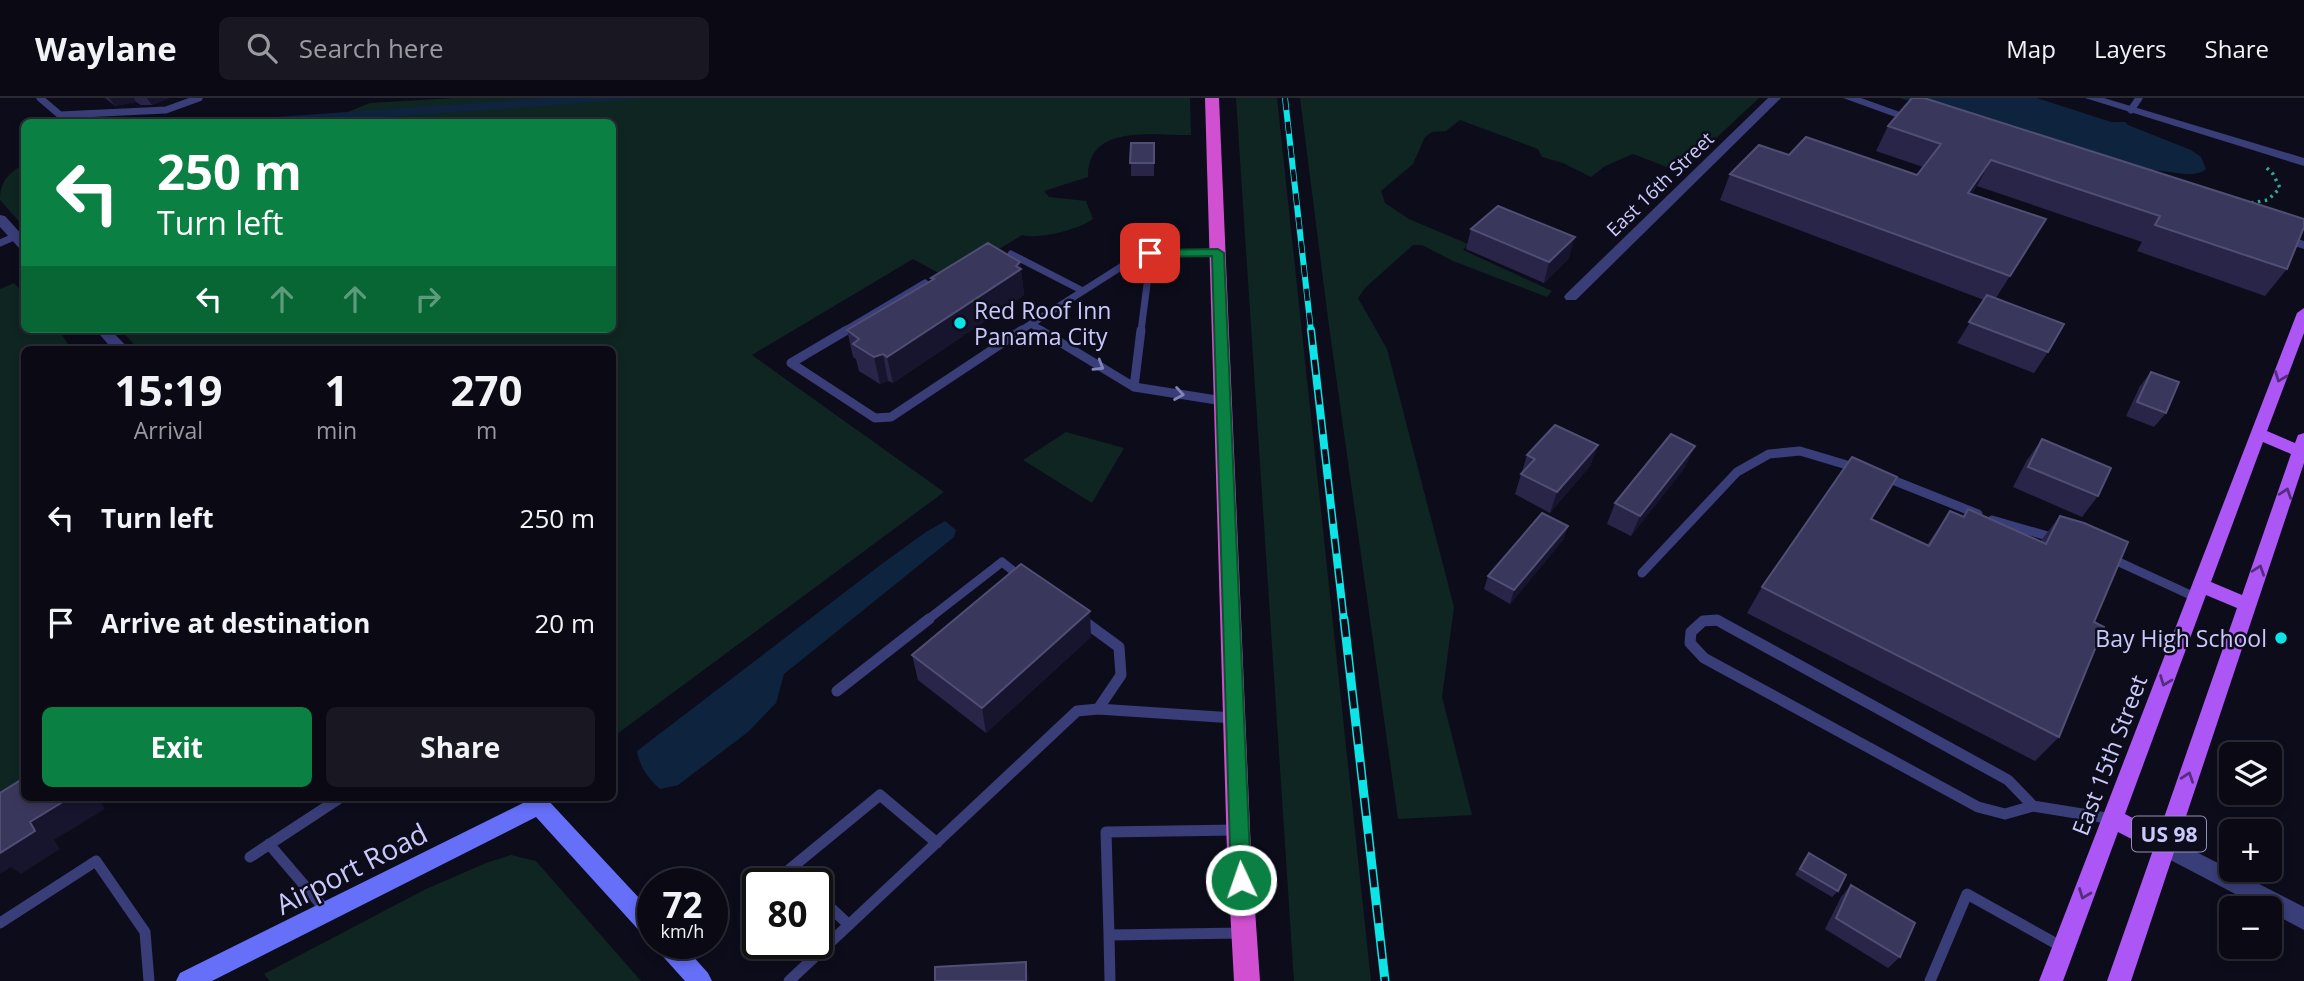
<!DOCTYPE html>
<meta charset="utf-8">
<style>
body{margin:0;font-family:"Open Sans",sans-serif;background:#181722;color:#f1f3f6;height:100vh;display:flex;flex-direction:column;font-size:26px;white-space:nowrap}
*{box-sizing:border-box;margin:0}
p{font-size:23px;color:#999aa0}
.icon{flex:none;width:38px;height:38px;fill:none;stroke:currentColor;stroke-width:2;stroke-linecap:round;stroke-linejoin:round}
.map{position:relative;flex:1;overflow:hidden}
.sheet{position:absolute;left:21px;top:248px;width:595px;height:455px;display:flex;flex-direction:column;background:#0a0914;border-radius:10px;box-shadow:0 4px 10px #0003,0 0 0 2px #2a2a34}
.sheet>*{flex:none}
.guide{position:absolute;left:21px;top:21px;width:595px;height:214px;border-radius:10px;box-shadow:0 4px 10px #0003,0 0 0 2px #2a2a34;background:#0b8043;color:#fff;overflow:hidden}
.tools{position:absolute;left:2219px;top:644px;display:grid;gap:14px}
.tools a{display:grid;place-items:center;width:63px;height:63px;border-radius:10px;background:#0a0914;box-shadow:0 4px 10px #0003,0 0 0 2px #2a2a34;font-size:35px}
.speed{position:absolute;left:637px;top:770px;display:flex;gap:14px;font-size:35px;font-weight:700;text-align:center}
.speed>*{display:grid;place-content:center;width:91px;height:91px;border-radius:50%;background:#0a0914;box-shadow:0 4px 10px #0003,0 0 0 2px #2a2a34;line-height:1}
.speed small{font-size:18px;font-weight:400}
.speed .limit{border:4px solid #111;border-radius:10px;background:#fff;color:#111}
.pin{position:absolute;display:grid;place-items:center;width:60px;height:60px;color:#fff;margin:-30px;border-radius:14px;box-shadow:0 4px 10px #0006}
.me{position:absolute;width:77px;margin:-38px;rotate:357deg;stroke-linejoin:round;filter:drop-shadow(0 0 5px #0008)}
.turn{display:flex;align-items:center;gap:24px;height:147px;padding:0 21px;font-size:32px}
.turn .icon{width:91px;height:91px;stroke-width:2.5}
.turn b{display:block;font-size:49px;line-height:60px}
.lanes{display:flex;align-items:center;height:66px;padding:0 21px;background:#0003;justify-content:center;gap:35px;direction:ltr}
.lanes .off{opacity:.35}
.eta{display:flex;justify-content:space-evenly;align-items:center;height:119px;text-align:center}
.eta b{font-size:42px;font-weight:700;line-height:49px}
.primary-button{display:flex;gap:14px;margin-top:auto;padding:14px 21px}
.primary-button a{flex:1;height:80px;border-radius:10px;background:#0b8043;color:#fff;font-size:28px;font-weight:700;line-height:80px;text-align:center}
.primary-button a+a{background:#181722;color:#f1f3f6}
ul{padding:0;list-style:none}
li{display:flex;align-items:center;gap:21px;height:105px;padding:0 21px}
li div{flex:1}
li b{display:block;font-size:26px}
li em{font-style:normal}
header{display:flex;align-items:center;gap:42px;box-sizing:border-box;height:98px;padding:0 35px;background:#0a0914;border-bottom:2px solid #2a2a34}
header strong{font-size:33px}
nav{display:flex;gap:38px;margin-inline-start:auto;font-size:24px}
.search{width:490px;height:63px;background:#181722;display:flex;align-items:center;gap:18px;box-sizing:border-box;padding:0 24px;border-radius:10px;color:#999aa0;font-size:26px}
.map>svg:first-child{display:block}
.green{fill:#0f2522}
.water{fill:#0e243e}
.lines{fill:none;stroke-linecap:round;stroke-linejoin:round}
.path{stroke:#33a795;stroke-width:3.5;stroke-dasharray:2.5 4.5;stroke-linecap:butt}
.service-far2{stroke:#393d78;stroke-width:7}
.service-far1{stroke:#393d78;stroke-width:9}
.service{stroke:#393d78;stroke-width:11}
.minor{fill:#393d78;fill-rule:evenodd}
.tertiary{fill:#393d78;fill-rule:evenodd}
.secondary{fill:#656ff7;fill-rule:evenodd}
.primary{fill:#ac56f6;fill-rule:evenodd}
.trunk{fill:#d150d1;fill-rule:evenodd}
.rail-far2-casing{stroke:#0ce4e5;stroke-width:6}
.rail-far1-casing{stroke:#0ce4e5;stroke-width:8}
.rail-casing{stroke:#0ce4e5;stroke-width:9}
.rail-far2{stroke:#0d0c1b;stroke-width:4.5;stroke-dasharray:12;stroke-linecap:butt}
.rail-far1{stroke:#0d0c1b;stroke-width:5;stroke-dasharray:15;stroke-linecap:butt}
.rail{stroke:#0d0c1b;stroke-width:6;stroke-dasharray:18;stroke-linecap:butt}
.wall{fill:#292549}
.shaded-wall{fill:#17142e}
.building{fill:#3a375c;stroke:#514e75;stroke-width:2}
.oneway{stroke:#8283ba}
.oneway2{stroke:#552d7e}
.route{fill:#0b8043;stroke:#07532c;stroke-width:2}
.poi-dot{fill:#0ce4e5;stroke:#0d0c1b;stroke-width:2.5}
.labels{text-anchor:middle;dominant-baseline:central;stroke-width:5;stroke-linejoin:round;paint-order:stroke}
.far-street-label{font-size:19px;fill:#cac9fc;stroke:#0d0c1b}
.shield{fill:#0d0c1b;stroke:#9190b8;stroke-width:2}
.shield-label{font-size:21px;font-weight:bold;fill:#cac9fc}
.poi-label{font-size:23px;fill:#cac9fc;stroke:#0d0c1b;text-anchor:start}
.street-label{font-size:23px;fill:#cac9fc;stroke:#0d0c1b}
.near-street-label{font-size:28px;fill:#cac9fc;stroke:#0d0c1b}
</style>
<header>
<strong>Waylane</strong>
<div class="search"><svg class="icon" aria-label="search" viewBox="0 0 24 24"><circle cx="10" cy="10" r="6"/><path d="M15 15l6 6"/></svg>Search here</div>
<nav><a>Map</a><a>Layers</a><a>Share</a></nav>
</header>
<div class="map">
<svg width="2304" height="883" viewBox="0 0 2304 883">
<rect width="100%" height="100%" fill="#0d0c1b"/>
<!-- green -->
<path class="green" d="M453 0H1190L1191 37C1154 38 1087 25 1088 79L1044 93 1049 99 1086 103 1093 121C1081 131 1037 142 1022 137L981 162 955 184 913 161 752 257 944 394 613 639 612 252H139L120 231H612V24H323L370 5Z
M1236 0H1277L1371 883H1294Z
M1300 0H1759L1680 74 1633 56 1605 68 1591 79 1563 65 1542 59 1538 51 1460 22 1446 33 1432 34 1425 39 1413 66 1381 93 1385 105 1409 121 1468 146 1463 152 1552 193 1547 199 1453 163 1422 147H1413L1365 190 1358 200 1387 251 1454 509 1442 599 1472 717 1398 721 1329 228Z
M24 66V129L0 102C0 83 9 75 24 66Z
M14 185 24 196V231H58L72 252H24V700L0 727V191Z
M1066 334 1124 350 1092 405 1023 362Z
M511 757 536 763 641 883H270L264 876 424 792 486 765Z"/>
<!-- water -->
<path class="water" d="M549 0H651L320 24H202Z
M1900 0H2037L2111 24H2125L2128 27 2191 52 2201 59 2206 71C2191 83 2167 70 2149 73Z
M945 423 956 432 954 439 784 576 776 605 748 634 678 687 660 691C647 679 640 669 637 653L883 465 926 434Z"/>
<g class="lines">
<!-- path -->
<path class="path" d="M2251 105 2268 102 2280 90 2273 76 2265 68"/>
<!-- service-far2 -->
<path class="service-far2" d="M40 0 60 17 166 12 199 0
M2131 12 2139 0
M0 145 16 138
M1011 156 1083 193
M844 233 925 185
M1020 233 1031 226
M1043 233 1031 226 1124 167 1151 155H1218
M1141 233 1151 155"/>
<!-- service-far1 -->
<path class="service-far1" d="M847 232 791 265 875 320 891 319 1022 232
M1040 232 1134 289 1223 303
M1134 289 1141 232
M1885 379 1978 416
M1992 422 2058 441
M2108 459 2197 500
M1642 475 1737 374 1769 356 1800 353 1857 370
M926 523 1002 464 1021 479
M1703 523H1719"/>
<!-- service -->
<path class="service" d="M1082 522 1119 549 1121 577 1098 611 1234 620
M1717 522 2008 682 2033 708 2005 716 1978 709 1704 560 1690 545 1691 534 1703 523Z
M837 593 929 521
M2033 708 2113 721
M269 746 328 815
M250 759 340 700
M805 786 790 771 880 697 937 745
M817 797 849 827
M0 825 96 763 145 834 149 883
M1109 837 1106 734 1237 732
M789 883 1077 613 1098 611
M1110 883 1109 837 1243 835
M1930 883 1967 796 2064 850"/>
<!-- minor -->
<path class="minor" d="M1768 0H1781L1576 202H1566L1564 199 1566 196Z
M1843 0H1861L1925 23 1915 26Z
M2085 0H2104L2304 60V68Z
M2276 134 2304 143V151L2271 141 2269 138Z
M2165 738 2304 809V832L2270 814V810H2262L2157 755 2154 748 2157 741Z"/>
<!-- tertiary -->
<path class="tertiary" d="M0 117 5 118 24 139V151L19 150 0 129Z
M95 231H110L130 252H113Z"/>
<!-- secondary -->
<path class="secondary" d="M533 700H546L653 815V842L645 839 536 719 212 883H176L180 875Z
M655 845H681L708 875 712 883H685L658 853Z"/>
<!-- primary -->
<path class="primary" d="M2304 210V235L2267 333 2295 345 2298 337 2304 335V365L2131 883H2107L2153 752 2118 734 2063 883H2039L2297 215ZM2263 344 2291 356 2242 497 2211 484ZM2206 497 2237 510 2159 734 2125 716Z"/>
<!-- trunk -->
<path class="trunk" d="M1205 0H1219L1251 755 1260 883H1234L1227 755Z"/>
<!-- rail-far2 casing -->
<g class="rail-far2-casing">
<path id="rail-far2" d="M1285 0 1311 233"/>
</g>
<!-- rail-far1 casing -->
<g class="rail-far1-casing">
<path id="rail-far1" d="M1311 232 1344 523"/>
</g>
<!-- rail casing -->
<g class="rail-casing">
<path id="rail" d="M1344 521 1385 883"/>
</g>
<!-- rail-far2 -->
<use href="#rail-far2" class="rail-far2"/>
<!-- rail-far1 -->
<use href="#rail-far1" class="rail-far1"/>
<!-- rail -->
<use href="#rail" class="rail"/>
</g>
<!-- wall -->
<path class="wall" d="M105 0H169L152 7H141L136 4 115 8Z
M1912 0 2287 171 2265 198 2137 153 2142 144 1977 88 1971 96 2046 121 1996 200 2048 254 2034 275 1957 245 1984 202 1720 102 1730 76 1789 57 1917 77 1923 69 1876 53 1888 28Z
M1131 45H1154V78H1131Z
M1471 131 1569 160 1544 185 1466 151Z
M1020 164 1024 197 893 285 888 283 880 286 859 273 856 261 853 259 847 232 932 183 931 180Z
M2151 274 2166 315 2154 329 2126 318 2140 288Z
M2042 341 2098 398 2082 419 2013 389 2027 362Z
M1598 347 1590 368 1550 415 1515 396 1527 357Z
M1686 368 1631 438 1607 426 1615 405Z
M1968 411 2040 444 2060 418 2094 524 2059 639 2035 663 1747 515 1762 489 1871 421 1927 447 1950 413 1963 418Z
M1568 428 1563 442 1510 506 1484 491 1488 478Z
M1091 539 986 635 918 582 912 557Z
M1809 755 1838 793 1832 799 1795 777 1804 761Z
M1851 787 1900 859 1888 870 1825 831 1841 799Z"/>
<!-- shaded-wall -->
<path class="shaded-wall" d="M109 0H134L136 4 115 8Z
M147 0H169L152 7Z
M1991 62 1977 88 1953 121 1968 95Z
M1575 139 1569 160 1544 185 1549 164Z
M1020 164 1024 197 893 285 887 259 1016 168Z
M883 256 888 283 880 286 874 259Z
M1598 347 1590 368 1550 415 1557 394Z
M1695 348 1686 368 1631 438 1640 418Z
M1568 428 1563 442 1510 506 1514 492Z
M1090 513 1091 539 986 635 982 610Z
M69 700H98L105 711 54 742 60 751 21 776 11 769 0 776V755L30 724Z
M1026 864 1029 881V883H1026Z"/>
<!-- building -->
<path class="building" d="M1912 0H1924L2304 121V129L2287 171 2155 127 2160 118 1991 62 1968 95 2046 121 2010 178 1730 76 1759 47 1789 57 1806 39 1917 77 1941 46 1888 28Z
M1131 45H1154V65H1130Z
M1498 108 1575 139 1549 164 1471 131Z
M988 145 1020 164 1016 168 1021 171 887 259 883 256 874 259 853 246 859 241 847 232 934 181 931 180Z
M1987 197 2064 226 2048 254 1969 224Z
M2151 274 2179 284 2166 315 2137 304Z
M1555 327 1598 347 1557 394 1521 376 1535 361 1527 357Z
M1671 336 1695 348 1640 418 1615 405Z
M2042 341 2111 370 2098 398 2028 369Z
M1852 359 1897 379 1871 421 1929 448 1950 413 1964 419 1968 411 2046 446 2060 418 2084 425 2128 444 2094 524 2104 529 2059 639 1762 489Z
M1542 415 1568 428 1514 492 1488 478Z
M1021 466 1090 513 982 610 912 557Z
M24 680V700H69L30 724 35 733 0 755V695Z
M1809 755 1846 777 1838 793 1800 771Z
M1851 787 1915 825 1900 859 1836 820Z
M1026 864V883H935V869Z"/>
<!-- one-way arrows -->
<defs><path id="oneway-chevron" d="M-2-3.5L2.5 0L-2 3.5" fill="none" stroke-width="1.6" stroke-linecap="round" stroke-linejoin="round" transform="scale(1.75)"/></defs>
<g class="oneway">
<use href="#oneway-chevron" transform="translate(1099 268) rotate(31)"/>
<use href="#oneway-chevron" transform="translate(1179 296) rotate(9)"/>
</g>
<g class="oneway2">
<use href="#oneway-chevron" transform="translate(2280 279) rotate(111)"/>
<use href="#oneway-chevron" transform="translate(2286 395) rotate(-71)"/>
<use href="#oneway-chevron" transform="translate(2259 472) rotate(-71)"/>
<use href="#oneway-chevron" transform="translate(2165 583) rotate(111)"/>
<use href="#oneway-chevron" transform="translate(2188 679) rotate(-71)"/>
<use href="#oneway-chevron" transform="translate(2084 796) rotate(111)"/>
</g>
<!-- route -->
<path class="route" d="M1218 151 1224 155 1251 782 1248 788 1241 791 1234 788 1231 782 1212 158 1150 159 1144 155 1150 152Z"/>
<!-- markers -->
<g class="poi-dot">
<circle cx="960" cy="225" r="7"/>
<circle cx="2281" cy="540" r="7"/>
</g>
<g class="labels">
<!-- far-street labels -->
<g class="far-street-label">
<text transform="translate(1660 86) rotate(-44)">East 16th Street</text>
</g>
<!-- shield labels -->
<rect class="shield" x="2132" y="718.5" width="74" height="35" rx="5"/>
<g class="shield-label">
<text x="2169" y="736">US 98</text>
</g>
<!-- poi labels -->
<g class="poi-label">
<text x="974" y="212">Red Roof Inn<tspan x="974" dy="26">Panama City</tspan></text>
<text x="2267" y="540" text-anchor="end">Bay High School</text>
</g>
<!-- street labels -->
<g class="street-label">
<text transform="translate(2109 657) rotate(-69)">East 15th Street</text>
</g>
<!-- near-street labels -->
<g class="near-street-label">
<text transform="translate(351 770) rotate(-27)">Airport Road</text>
</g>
</g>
</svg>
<div class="tools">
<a><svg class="icon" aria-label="layers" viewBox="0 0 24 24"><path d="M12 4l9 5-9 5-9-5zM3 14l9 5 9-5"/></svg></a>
<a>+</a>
<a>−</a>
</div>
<div class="speed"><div>72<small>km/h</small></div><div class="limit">80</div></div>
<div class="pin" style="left:1150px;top:155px;background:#d93025"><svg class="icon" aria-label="arrive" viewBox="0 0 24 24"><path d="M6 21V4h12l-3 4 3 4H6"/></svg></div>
<svg class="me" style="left:1241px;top:782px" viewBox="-20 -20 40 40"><circle r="17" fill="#0b8043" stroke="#fff" stroke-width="3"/><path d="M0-11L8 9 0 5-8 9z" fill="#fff"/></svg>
<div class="guide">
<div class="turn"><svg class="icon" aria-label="left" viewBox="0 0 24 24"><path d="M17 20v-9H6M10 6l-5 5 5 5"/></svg><div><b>250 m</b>Turn left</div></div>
<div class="lanes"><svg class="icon" aria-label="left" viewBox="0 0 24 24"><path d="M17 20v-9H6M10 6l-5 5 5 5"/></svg><svg class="icon off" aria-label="ahead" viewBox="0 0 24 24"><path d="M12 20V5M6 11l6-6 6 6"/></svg><svg class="icon off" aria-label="ahead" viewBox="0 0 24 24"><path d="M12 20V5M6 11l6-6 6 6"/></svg><svg class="icon off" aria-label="right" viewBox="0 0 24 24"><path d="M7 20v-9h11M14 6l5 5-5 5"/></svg></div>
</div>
<section class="sheet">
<div class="eta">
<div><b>15:19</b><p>Arrival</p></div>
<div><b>1</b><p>min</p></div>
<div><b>270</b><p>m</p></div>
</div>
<ul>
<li><svg class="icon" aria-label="left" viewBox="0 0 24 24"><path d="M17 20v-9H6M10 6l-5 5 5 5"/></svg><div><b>Turn left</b></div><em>250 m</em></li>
<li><svg class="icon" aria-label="arrive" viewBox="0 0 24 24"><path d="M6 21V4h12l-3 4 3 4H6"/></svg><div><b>Arrive at destination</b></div><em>20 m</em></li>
</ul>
<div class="primary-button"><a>Exit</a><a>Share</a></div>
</section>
</div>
